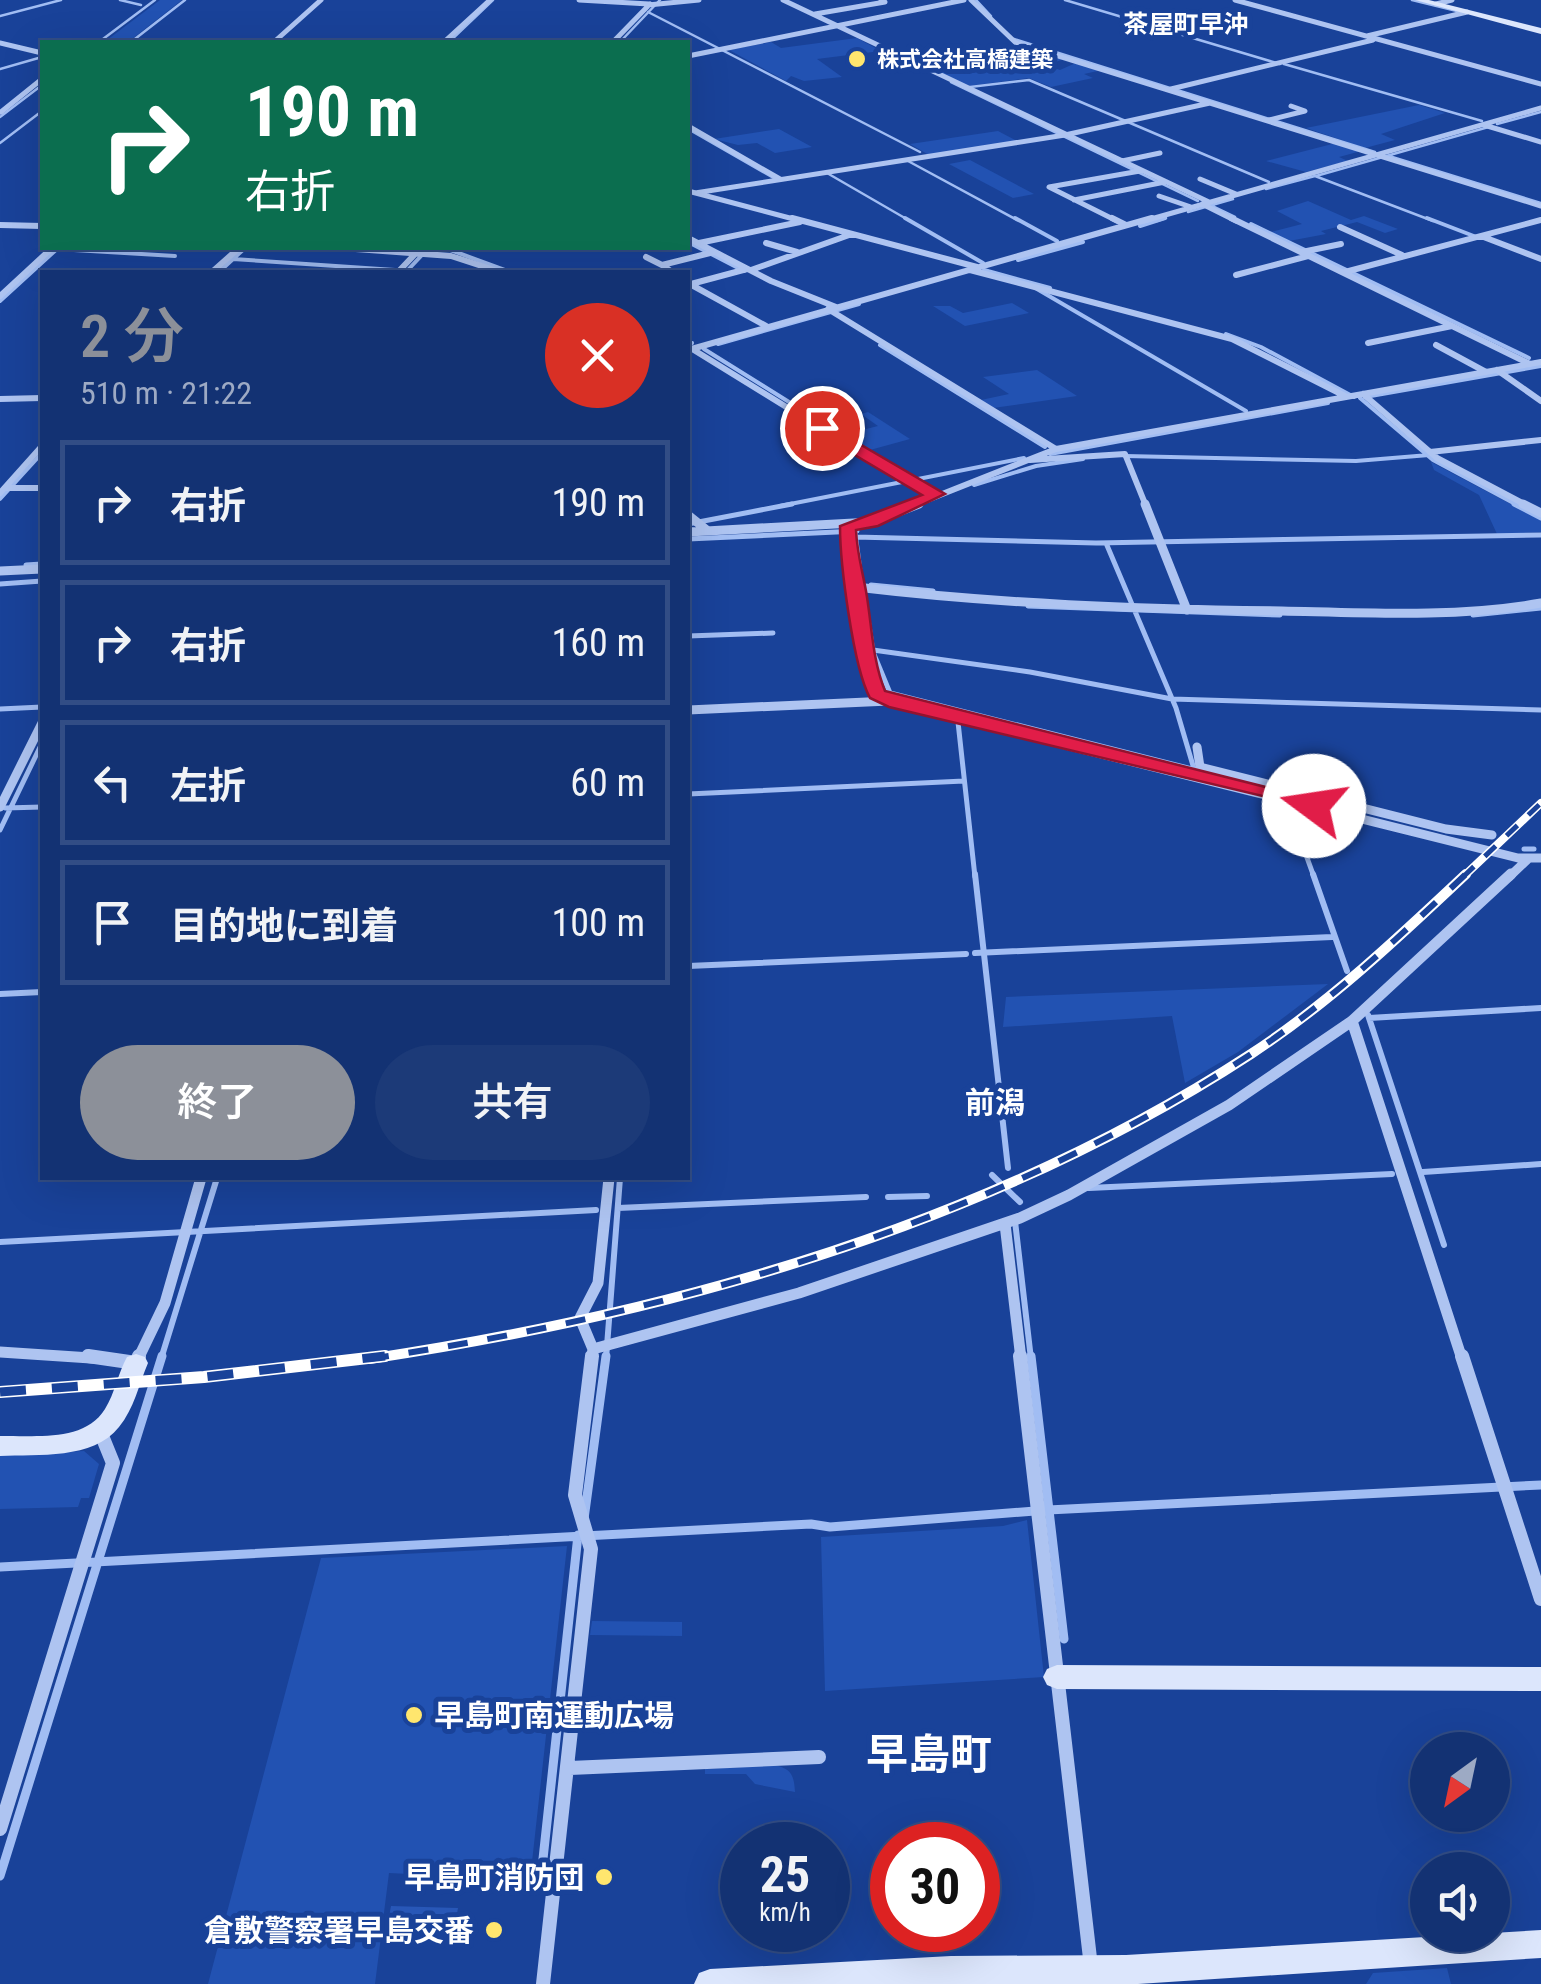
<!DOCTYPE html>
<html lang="ja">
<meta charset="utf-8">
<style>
body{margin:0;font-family:"Roboto Condensed","Noto Sans JP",sans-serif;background:#1c3a78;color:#f1f3f6;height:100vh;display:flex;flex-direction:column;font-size:38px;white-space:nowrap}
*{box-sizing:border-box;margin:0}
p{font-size:32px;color:#9daac4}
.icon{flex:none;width:55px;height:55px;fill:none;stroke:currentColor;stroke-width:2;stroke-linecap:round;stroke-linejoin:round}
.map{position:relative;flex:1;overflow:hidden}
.panel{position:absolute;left:40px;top:270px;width:650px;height:910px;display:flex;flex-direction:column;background:#133273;border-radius:0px;box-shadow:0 10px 40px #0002,0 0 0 2px #324d85}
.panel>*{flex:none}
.top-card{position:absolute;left:40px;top:40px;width:650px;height:210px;border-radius:0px;box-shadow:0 10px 40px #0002,0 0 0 2px #324d85;background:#0b6e4f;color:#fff;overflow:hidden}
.needle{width:65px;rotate:213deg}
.controls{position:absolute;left:1410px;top:1732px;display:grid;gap:20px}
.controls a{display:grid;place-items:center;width:100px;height:100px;border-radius:50%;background:#133273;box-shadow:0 10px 40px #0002,0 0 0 2px #324d85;font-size:50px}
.speed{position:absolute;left:720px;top:1822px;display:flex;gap:20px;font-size:50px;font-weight:700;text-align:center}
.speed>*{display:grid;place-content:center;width:130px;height:130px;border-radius:50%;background:#133273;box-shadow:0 10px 40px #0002,0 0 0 2px #324d85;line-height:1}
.speed small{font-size:25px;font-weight:400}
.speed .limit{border:15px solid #d22;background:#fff;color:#111}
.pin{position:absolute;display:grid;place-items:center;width:85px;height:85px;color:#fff;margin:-42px;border:5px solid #fff;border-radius:50%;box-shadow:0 2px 10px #0007}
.me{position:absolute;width:110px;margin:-55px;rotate:284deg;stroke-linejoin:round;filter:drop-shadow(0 0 8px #0008)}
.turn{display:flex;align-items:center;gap:35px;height:210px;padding:0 40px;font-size:45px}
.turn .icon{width:130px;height:130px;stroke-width:2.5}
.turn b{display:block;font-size:70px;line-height:85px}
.round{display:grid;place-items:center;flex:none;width:105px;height:105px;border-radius:52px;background:#1c3a78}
.overview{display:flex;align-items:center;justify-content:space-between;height:170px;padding:0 40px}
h1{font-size:60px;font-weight:600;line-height:75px;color:#8c9099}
.primary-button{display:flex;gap:20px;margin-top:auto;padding:20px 40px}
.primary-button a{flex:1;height:115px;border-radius:60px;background:#8c9099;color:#fff;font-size:40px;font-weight:600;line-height:115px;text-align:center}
.primary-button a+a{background:#1c3a78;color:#f1f3f6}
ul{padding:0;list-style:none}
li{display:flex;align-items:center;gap:30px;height:125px;margin:0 20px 15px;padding:0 20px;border:5px solid #324d85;border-radius:0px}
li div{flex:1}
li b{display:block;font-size:38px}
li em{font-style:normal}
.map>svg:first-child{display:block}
.green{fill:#2252b2}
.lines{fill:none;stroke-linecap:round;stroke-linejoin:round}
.stream-far4{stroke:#a1bdf3;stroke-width:2.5}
.stream-far3{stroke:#a1bdf3;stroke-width:4}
.stream-far2{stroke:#a1bdf3;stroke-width:5}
.stream-far1{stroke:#a1bdf3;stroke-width:6}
.stream{stroke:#a1bdf3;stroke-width:9}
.building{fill:#2857b7}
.street-far4{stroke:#aec4f1;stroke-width:5}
.street-far3{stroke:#aec4f1;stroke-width:6}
.street-far2{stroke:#aec4f1;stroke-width:9}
.street-far1{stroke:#aec4f1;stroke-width:11}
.street{stroke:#aec4f1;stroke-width:14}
.secondary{fill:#dce6fc;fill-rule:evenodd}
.rail-far2-casing{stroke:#fff;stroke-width:8}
.rail-far1-casing{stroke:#fff;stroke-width:10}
.rail-casing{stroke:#fff;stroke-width:12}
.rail-far2{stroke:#194299;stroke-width:5;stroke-dasharray:15;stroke-linecap:butt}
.rail-far1{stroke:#194299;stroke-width:6;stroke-dasharray:20;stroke-linecap:butt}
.rail{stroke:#194299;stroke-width:9;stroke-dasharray:26;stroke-linecap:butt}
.route{fill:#e11d48;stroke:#92132f;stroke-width:2.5}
.poi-dot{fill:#ffe66e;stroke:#194299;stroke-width:4}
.labels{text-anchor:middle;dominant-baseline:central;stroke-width:10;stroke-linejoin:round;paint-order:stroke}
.far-poi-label{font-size:22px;font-weight:bold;fill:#fff;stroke:#194299;text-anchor:start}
.far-quarter-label{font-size:25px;font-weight:bold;fill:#fff;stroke:#194299}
.quarter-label{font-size:30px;font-weight:bold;fill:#fff;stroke:#194299}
.near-poi-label{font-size:30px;font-weight:bold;fill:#fff;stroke:#194299;text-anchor:end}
.near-district-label{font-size:42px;font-weight:bold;fill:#fff;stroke:#194299}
</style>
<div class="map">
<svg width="1541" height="1984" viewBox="0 0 1541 1984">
<rect width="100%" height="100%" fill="#194299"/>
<!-- green -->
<path class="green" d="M160 0H182L132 39 107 40Z
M857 38 881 51 817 59 842 77 804 81 791 76 786 81 729 50 771 42 781 48Z
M1036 49 1064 59 1047 65 1060 70 1078 62 1102 70 1084 74 1093 78 1051 87 1029 78 968 86 938 72Z
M1419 105 1445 113 1381 134 1395 140 1365 148 1306 128Z
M779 129 812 147 775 153 757 143 738 145 714 139Z
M998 131 1017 141 929 155 910 144Z
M1336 143 1361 151 1339 157 1348 161 1306 172 1266 161Z
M970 160 1034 194 1013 198 949 164Z
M1308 201 1351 220 1364 216 1398 229 1385 233 1357 222 1321 231 1326 234 1289 241 1271 232 1302 224 1277 211Z
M1012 303 1029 313 965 326 933 306H950L963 313Z
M1037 370 1077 396 993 408 981 400 1009 394 983 377Z
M868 412 910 439 870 450 846 434 878 426 861 414Z
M1431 462 1541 520V532L1497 534 1479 495 1434 470Z
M1328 984 1238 1052 1185 1083 1172 1016 1003 1027 1006 997Z
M84 1451 99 1464 89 1498H81L78 1507 0 1509V1455Z
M1027 1520 1044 1677 825 1691 821 1537 1003 1526Z
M567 1546 530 1880 389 1873 375 1984H208L321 1558Z
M592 1621 682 1622V1636L590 1635Z
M775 1765C792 1769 794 1776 795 1792L755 1784 746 1774H705V1769Z
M1447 1968 1451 1984H1366L1373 1973Z"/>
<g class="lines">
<!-- stream-far4 -->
<path class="stream-far4" d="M120 0 141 5
M976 0 991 16
M1065 0 1280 64
M1412 0 1461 12
M648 12 920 152
M0 16 61 0
M1014 39 1170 88
M99 42 155 0
M131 42 185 0
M449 42 493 0
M620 42 660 0
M1284 64 1482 121
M0 69 42 57
M951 82 1198 201
M970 87 1029 80 1269 182
M1177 90 1375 152
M0 117 42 85
M1497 124 1541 112
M688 129 777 180
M0 143 42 111
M1389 156 1541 203
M908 161 1019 221
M827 173 910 221
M1316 176 1492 126
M1266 189 1315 176 1433 221
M1210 205 1235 217
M1188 212 1233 199
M1157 221 1166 218"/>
<!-- stream-far3 -->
<path class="stream-far3" d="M905 218 983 263
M1015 218 1057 241
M1427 218 1479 238
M1251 224 1529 358
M1140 226 1165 218
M688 242 744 271
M445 248 510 272
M57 249 175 256
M233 259 395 270
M1018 260 1083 242
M984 270 1050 288
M219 272 245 248
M406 272 422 255
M1037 289 1246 411
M0 301 58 248
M1226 334 1261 347 1354 397
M688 342 692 343
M718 344 859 304
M880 345 1045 447
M704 349 914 480
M1365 397 1541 366
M1360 398 1433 460 1519 506
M1050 454 1328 403
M1125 456 1356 461 1429 455
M913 480 1024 458
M974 485 1036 466 1083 459
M0 499 42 453
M780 506 902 482"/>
<!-- stream-far2 -->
<path class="stream-far2" d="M1514 504 1541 518
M688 524 792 504
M855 533 862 586
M855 537 1096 543 1541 535
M688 539 857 531
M1106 543 1176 708 1194 769
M26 565 42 564
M0 584 42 581
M871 585 933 591
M864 593 873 652 890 693 1204 772
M1028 606 1280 615
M1473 615 1541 608
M688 636 773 633
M873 650 1030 672 1172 699 1541 710
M0 709 42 707
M958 722 975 877
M688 794 964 781
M1288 805 1314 877
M5 808 42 807
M0 830 42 743
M1524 849H1534"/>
<!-- stream-far1 -->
<path class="stream-far1" d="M975 874 1008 1168
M1313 874 1347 971
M975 953 1332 937
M688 966 966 954
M0 994 42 992
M1368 1015 1444 1245
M1369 1018 1541 1008
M1423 1172 1541 1164
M992 1175 1020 1202
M1089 1188 1392 1174
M888 1197 927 1196
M618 1208 866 1197
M1015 1221 1031 1359
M0 1242 596 1210
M161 1359 217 1178
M606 1359 620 1178"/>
<!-- stream -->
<path class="stream" d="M1031 1356 1064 1639
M584 1519 606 1356
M0 1567 811 1524 830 1527 1048 1510 1541 1485
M543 1859 578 1535
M0 1876 162 1356"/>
</g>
<!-- building -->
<path class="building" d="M391 1906 458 1908 452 1942 385 1939Z"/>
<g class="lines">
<!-- street-far4 -->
<path class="street-far4" d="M579 0 649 4
M783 0 1209 202
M971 0 1016 43 1541 206
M1235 0 1541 84
M1436 4 1452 0
M648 5 699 0
M815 14 885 2 881 0
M1367 36 1467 12
M274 42 321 0
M444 42 490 0
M613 42 650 4
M0 43 42 53
M688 56 964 0
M924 67 1031 49
M1171 89 1373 40
M1 112 42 79
M1269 120 1305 111 1291 106
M1484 125 1541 142
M688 126 780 179
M1122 161 1160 153
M1200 179 1236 194
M688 191 801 221
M695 193 1065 135 1210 103
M1159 196 1191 207
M1074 200 1165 182
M1202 204 1236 221
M1117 221 1049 187 1140 171
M1144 221 1541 108"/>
<!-- street-far3 -->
<path class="street-far3" d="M792 218 977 267
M1112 218 1126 225
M1231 218 1530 364
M0 225 42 226
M1340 227 1402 255
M1481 236 1541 259
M688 238 771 281 836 307
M699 243 800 222
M766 243 797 252
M342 248 451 256 500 272
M1302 252 1341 244
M646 257 662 265
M751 270 852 234
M970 270 1232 339 1345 396
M212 272 239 248
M398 272 418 251
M672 272 662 265 714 252
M1345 272 1541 220
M1236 275 1308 256
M688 283 766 326
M691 284 747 269
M0 296 52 248
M828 309 1056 449
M1368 343 1452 326
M1436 345 1486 372
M689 347 919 489 936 494
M688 350 1152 218
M1497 370 1541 401
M1363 394 1437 458 1528 506
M0 399 42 398
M1430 452 1541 440
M1030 460 1125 454 1146 506
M5 488H42
M0 493 42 446
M912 506 1056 449 1541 362"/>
<!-- street-far2 -->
<path class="street-far2" d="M1145 504 1187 610
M1523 504 1541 513
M688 515 708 531
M848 526C849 565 854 681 888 701
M688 532 872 522 919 504
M0 571 42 569
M856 587C998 604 1139 609 1282 611 1368 613 1456 618 1541 603
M688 710 889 701 1518 858H1541
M1197 747 1200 767 1446 829 1492 835
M0 807 42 723
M1509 877 1528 859"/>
<!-- street-far1 -->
<path class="street-far1" d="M1352 1021 1462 1359
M1005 1224 1021 1359
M593 1349 799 1293 1020 1218 1069 1195 1229 1105 1352 1021 1511 874
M0 1352 106 1359
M138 1359 165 1303 201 1178
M592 1359 593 1349 580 1318 598 1283 609 1178"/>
<!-- street -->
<path class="street" d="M88 1356 136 1363 139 1356
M1020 1356 1093 1984
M1462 1356 1541 1599
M570 1768 819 1757
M0 1829 113 1463 100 1431
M543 1984 591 1549 575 1495 592 1356"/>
<!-- secondary -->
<path class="secondary" d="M1415 0H1429L1541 28V34Z
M136 1354 145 1357 148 1363C139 1384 134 1409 119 1427 93 1460 38 1454 0 1456V1436C34 1435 84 1443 105 1409 115 1393 118 1373 127 1357Z
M1057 1665 1541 1667V1691L1057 1689 1047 1685 1043 1677 1047 1669Z
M1541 1930V1958L1138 1984H694L699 1973 710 1969 951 1956 1126 1955Z"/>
<!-- rail-far2 casing -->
<g class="rail-far2-casing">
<path id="rail-far2" d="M1463 877 1541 803"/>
</g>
<!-- rail-far1 casing -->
<g class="rail-far1-casing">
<path id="rail-far1" d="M369 1359C675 1313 989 1225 1251 1054 1329 1003 1398 938 1466 874"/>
</g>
<!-- rail casing -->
<g class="rail-casing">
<path id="rail" d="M0 1392 204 1377 385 1356"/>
</g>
<!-- rail-far2 -->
<use href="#rail-far2" class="rail-far2"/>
<!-- rail-far1 -->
<use href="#rail-far1" class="rail-far1"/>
<!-- rail -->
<use href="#rail" class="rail"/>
</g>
<!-- route -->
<path class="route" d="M816 425H827L945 494 878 526 856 530C857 553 862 569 866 591 872 625 872 659 885 691L1321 801V810L889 707 870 698C853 667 840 563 840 526L922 495 816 432Z"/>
<!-- markers -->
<g class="poi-dot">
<circle cx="857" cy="59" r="10"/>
<circle cx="414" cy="1715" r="10"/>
<circle cx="604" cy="1877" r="10"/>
<circle cx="494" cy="1930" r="10"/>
</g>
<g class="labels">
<!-- far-poi labels -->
<g class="far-poi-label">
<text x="877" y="59">株式会社高橋建築</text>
</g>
<!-- far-quarter labels -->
<g class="far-quarter-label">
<text x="1186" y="24">茶屋町早沖</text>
</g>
<!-- quarter labels -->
<g class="quarter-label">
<text x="995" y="1102">前潟</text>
</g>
<!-- near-poi labels -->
<g class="near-poi-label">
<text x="434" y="1715" text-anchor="start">早島町南運動広場</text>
<text x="584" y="1877">早島町消防団</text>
<text x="474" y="1930">倉敷警察署早島交番</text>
</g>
<!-- near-district labels -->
<g class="near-district-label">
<text x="929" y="1754">早島町</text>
</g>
</g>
</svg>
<div class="controls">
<a><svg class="needle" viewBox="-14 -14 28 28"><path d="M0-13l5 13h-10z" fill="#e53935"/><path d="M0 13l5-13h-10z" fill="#9daac4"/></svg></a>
<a><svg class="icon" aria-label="sound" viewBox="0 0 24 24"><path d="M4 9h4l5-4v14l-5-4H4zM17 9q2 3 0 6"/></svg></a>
</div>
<div class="speed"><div>25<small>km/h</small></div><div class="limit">30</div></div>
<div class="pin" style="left:822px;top:428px;background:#d93025"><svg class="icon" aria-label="arrive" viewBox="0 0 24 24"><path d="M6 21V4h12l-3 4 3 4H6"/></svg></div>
<svg class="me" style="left:1314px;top:806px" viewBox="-20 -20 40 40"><circle r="19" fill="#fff"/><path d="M0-13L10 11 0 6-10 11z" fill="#e11d48"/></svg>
<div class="top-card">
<div class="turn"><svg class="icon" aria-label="right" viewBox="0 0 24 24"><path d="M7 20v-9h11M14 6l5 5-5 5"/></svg><div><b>190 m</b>右折</div></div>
</div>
<section class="panel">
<div class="overview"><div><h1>2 分</h1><p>510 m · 21:22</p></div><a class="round" style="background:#d93025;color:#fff"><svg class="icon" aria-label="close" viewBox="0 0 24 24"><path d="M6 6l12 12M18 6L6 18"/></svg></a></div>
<ul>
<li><svg class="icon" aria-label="right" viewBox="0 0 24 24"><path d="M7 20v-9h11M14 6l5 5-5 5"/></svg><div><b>右折</b></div><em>190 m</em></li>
<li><svg class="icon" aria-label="right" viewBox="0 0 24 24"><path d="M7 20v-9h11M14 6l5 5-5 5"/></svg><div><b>右折</b></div><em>160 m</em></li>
<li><svg class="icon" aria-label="left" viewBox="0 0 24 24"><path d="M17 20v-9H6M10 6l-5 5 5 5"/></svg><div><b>左折</b></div><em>60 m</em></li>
<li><svg class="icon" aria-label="arrive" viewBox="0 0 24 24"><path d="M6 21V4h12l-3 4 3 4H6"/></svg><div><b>目的地に到着</b></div><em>100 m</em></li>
</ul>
<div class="primary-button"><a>終了</a><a>共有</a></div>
</section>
</div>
